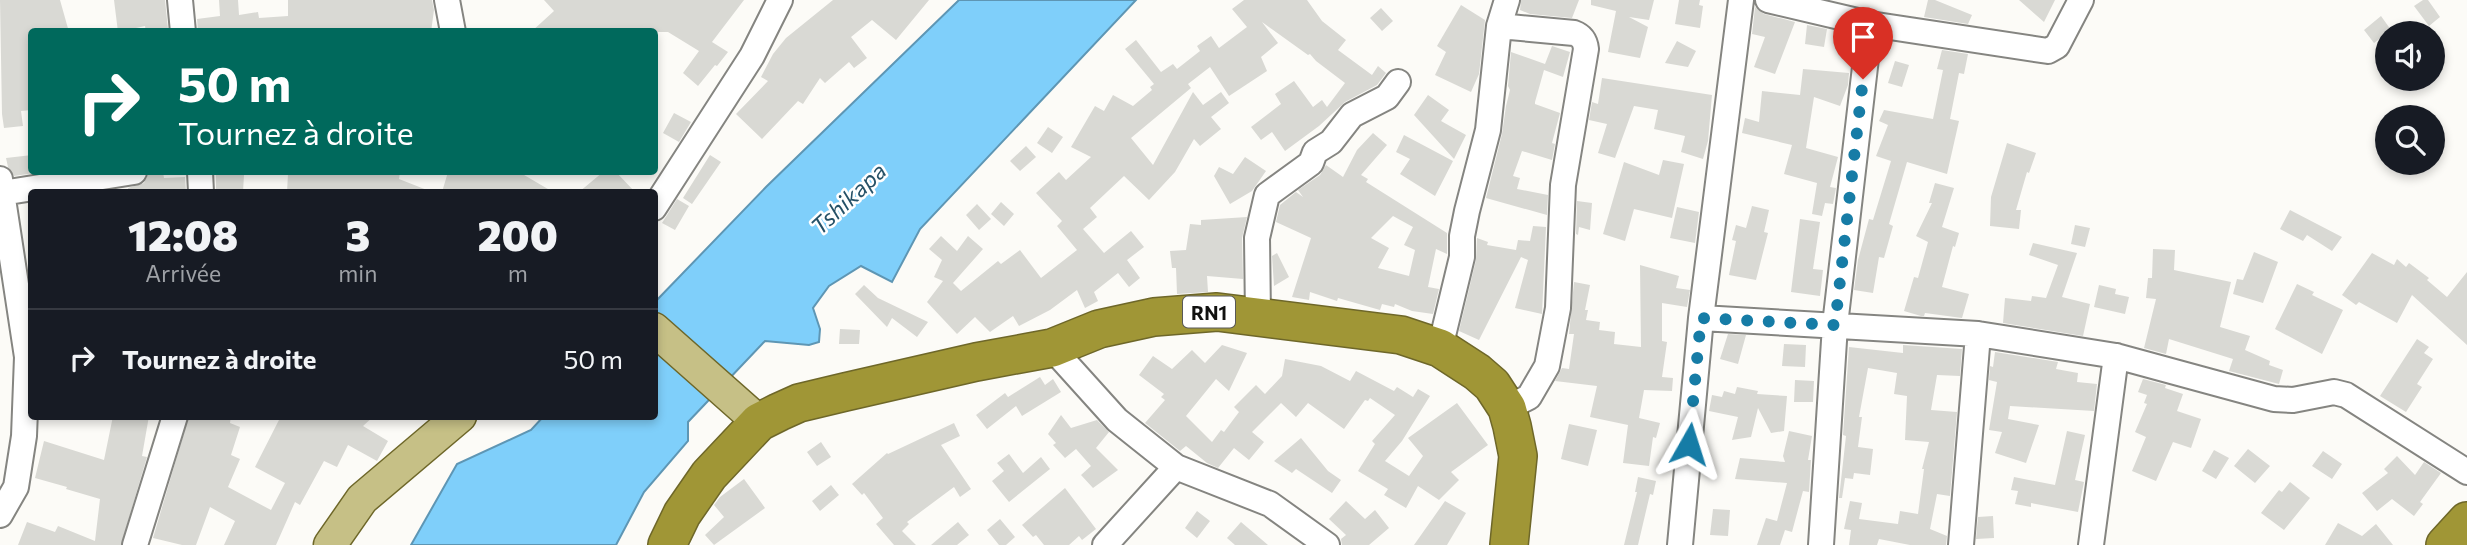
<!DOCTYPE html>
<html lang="fr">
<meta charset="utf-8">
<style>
body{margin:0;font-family:Commissioner,sans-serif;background:#20242c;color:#f1f3f6;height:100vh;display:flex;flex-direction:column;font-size:26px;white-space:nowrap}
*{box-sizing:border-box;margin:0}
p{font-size:23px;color:#9ea1a6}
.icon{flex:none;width:38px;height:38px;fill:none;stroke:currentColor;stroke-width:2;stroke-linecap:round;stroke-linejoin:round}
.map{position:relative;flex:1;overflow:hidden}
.sheet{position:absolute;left:28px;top:189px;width:630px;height:231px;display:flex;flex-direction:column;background:#171b24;border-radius:7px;box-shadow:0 4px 10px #0003}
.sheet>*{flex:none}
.banner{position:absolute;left:28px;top:28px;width:630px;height:147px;border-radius:7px;box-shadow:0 4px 10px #0003;background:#00695c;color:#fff;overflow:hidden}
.tools{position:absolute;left:2375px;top:21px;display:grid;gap:14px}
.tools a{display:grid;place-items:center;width:70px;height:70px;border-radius:50%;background:#171b24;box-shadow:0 4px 10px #0003;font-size:35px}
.pin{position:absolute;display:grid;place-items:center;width:60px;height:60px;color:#fff;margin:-72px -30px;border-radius:50% 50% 50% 0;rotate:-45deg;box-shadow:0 0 7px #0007}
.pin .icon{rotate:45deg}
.me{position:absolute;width:77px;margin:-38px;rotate:6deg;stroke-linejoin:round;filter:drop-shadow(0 0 5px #0008)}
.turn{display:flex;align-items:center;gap:24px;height:147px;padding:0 35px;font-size:32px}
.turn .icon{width:91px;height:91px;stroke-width:2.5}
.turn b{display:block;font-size:49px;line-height:60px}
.eta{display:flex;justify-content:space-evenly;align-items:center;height:119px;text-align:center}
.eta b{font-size:42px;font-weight:800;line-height:49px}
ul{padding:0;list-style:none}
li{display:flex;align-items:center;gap:21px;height:98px;padding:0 35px;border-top:2px solid #363941}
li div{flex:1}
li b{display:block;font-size:26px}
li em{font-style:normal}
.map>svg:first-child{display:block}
.water{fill:#7fcffa;stroke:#5e96b4;stroke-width:2}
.building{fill:#d9d9d4;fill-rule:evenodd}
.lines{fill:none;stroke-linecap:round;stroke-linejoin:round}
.minor-casing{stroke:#858581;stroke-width:28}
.major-casing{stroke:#6e6729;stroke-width:35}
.highway-casing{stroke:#6e6729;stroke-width:40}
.minor{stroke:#fff;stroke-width:24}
.major{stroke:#c6c086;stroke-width:32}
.highway{stroke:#a09636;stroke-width:37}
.route{stroke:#167ca6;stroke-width:12;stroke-dasharray:0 21.6}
.labels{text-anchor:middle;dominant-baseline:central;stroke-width:5;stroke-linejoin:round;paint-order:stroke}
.shield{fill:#fff;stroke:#585858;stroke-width:2}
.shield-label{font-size:19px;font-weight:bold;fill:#111110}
.water-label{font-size:23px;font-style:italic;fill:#255167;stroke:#fff}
</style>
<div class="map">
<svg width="2467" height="545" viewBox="0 0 2467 545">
<rect width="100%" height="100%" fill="#fcfbf7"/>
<!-- water -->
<path class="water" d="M959 0H1136L920 229 892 282 861 266 829 286 813 308 820 329 819 342 809 345 765 341 688 422V441L644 492 616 545H411L457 464 531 430 543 417 654 416 655 302 766 187Z"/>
<!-- building -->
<path class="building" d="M0 0H60L69 32H32V110L21 111 23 126 4 128 2 114Z
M114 0H165L168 29 146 32 145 26 118 32Z
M219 0H238L239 15 258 12 259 18 288 16V0H432L434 10 431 32H309V29L276 32H198L197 19 220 16Z
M544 0H744L712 42 728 52 717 66 715 65 698 86 683 73 699 51 668 32H531L554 11Z
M833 0H929L896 40 872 20 851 37 867 58 854 68 849 62 825 83 820 78 803 104 798 101 762 139 736 114 768 81 761 77 773 54 786 38Z
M1244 0H1307L1322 21 1346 40 1338 50 1372 75 1378 66 1386 73 1377 85 1345 102 1319 126 1285 151 1272 132 1261 140 1251 127 1281 104 1275 94 1294 81 1313 107 1322 100 1327 107 1345 83 1316 61 1310 54 1308 55 1262 22 1278 43 1261 57 1267 71 1229 96 1210 67 1188 84 1191 88 1131 138 1153 165 1193 92 1203 105 1221 92 1229 103 1211 117 1221 129 1200 146 1194 139 1175 172 1149 200 1124 176 1090 208 1097 217 1083 229 1104 253 1131 231 1144 247 1127 260 1140 278 1129 287 1118 273 1094 292 1098 301 1085 308 1077 290 1050 310 1019 326 1013 316 990 332 975 317 957 334 927 302 943 281 934 277 942 260 929 249 941 236 957 251 968 236 983 249 953 283 961 291 998 261 1001 264 1020 250 1041 278 1077 250 1057 226 1062 221 1036 193 1059 172 1066 180 1091 157 1071 147 1095 106 1104 111 1113 95 1133 106 1152 90 1150 87 1154 84 1125 49 1136 40 1161 72 1173 64 1177 69 1200 51 1197 46 1211 36 1219 48 1247 27 1232 9Z
M1521 0H1579L1572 18 1530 14 1520 10Z
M1591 0H1654L1649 20 1629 17 1648 27 1640 58 1608 52 1616 11 1591 5Z
M1679 0H1700L1699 5 1703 6 1700 28 1675 24Z
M1928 0H1935L1972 15 1968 24 1924 17Z
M2019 0H2055L2044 22Z
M2423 0H2428L2440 17 2429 26 2414 6Z
M1461 5 1485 20 1479 74 1471 92 1435 75 1446 52 1437 46Z
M1755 7 1764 14 1795 22 1775 74 1754 67 1765 37 1752 34Z
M1381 8 1393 21 1382 31 1370 18Z
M2381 16 2391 30 2374 43 2364 30Z
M1807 25 1827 29 1824 47 1805 44Z
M1677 41 1696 51 1688 67 1665 63Z
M1552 46 1570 52 1563 77 1544 70 1535 102V104L1560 113 1552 143 1555 144 1552 160 1522 151 1513 176 1520 178 1517 189 1548 195 1547 215 1486 198 1502 134 1506 106 1510 90 1508 86 1511 52 1545 64Z
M1942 50 1968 54 1964 74 1959 73 1950 119 1959 121 1947 174 1907 162 1889 224 1893 226 1884 258 1879 257 1873 293 1854 290 1858 260 1869 219 1873 220 1891 161 1876 156 1888 125 1879 121 1884 110 1933 119 1943 70 1937 69Z
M1895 61 1909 65 1902 87 1888 83Z
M1803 69 1849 73 1848 85 1840 106 1814 97 1806 148 1838 157 1830 187 1836 188 1833 204 1825 203 1822 216 1812 214 1817 183 1784 174 1792 145 1742 133 1745 118 1759 122 1762 91 1800 95Z
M1602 78 1712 95 1708 141 1703 159 1681 152 1685 136 1654 129 1658 110 1634 106 1615 158 1598 153 1607 124 1589 120 1592 102 1598 104Z
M1428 95 1449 110 1441 121 1466 135 1454 159 1414 115Z
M674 113 691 122 679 142 663 133Z
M1048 127 1063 137 1052 153 1037 143Z
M1373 133 1387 145 1361 175 1368 179 1366 182 1447 233V254L1436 249 1428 287 1439 289 1433 314 1412 311 1395 304 1394 307 1382 304 1380 310 1338 298 1337 301 1310 292 1309 300 1292 297 1311 238 1276 222 1280 205 1296 192 1303 197 1298 190 1320 175 1326 165 1343 177 1357 150ZM1393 216 1413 227 1404 245 1415 250 1409 276 1378 268 1389 248 1371 238Z
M1404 135 1453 161 1435 196 1400 174 1410 159 1396 152Z
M2007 143 2036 153 2029 173 2027 172 2016 210H2021L2019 229 1990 226 1991 197Z
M1026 146 1036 157 1020 171 1010 161Z
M32 155V172H42L14 176 8 167 6 158Z
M710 155 721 162 692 204 683 198Z
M1245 157 1266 171 1252 191 1230 204 1214 176 1219 167 1233 174Z
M1663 160 1684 164 1672 218 1634 209 1625 241 1603 234 1624 162 1659 175Z
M163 172 164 178 185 177 186 192H172V190L128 192V188L144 183 148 174Z
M299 172H400L399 179 432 192H287L288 174H299Z
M448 172H519L553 192H442Z
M603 172H616L635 192H579Z
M216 173 244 175 243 192H216Z
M1935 183 1954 188 1942 227 1959 233 1955 247 1953 246 1942 287 1969 294 1962 318 1925 313 1924 316H1921L1904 311 1914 277 1918 278 1928 242 1916 236 1932 203H1929Z
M677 199 689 206 675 230 662 223Z
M1577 201 1592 203 1590 230 1579 227 1578 235 1576 234Z
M1001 202 1014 214 1004 226 991 214Z
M977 204 991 219 979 230 966 215Z
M1752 206 1769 210 1764 232 1768 233 1756 280 1729 275 1736 241 1732 240 1736 225 1746 228Z
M1677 207 1699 212 1695 243 1670 238Z
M2290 210 2342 237 2332 251 2307 235 2303 241 2280 229Z
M1247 217 1242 238 1243 279 1207 276 1208 292 1177 294 1176 268H1172L1170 251 1186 250 1190 224 1201 225V220Z
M1800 219 1820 222 1813 269 1823 270 1820 296 1791 292Z
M2075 225 2090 228 2085 247 2071 244Z
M1533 226 1546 227 1542 314 1515 308 1528 260 1521 257 1479 340 1459 331 1476 260 1477 238 1488 242 1487 245 1516 250 1518 240 1530 241Z
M2033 243 2077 253 2062 297 2090 304 2083 336 2003 323 2005 298 2031 301 2032 296 2046 298 2058 265 2029 255Z
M2153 249 2175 250 2174 270 2231 282 2220 327 2250 336 2245 350 2270 361 2269 365 2283 370 2279 384 2229 371 2233 359 2169 339 2166 354 2144 348 2156 299 2146 298 2148 278H2152Z
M2254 252 2278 262 2263 303 2233 294 2237 279 2243 280Z
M1277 253 1289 277 1274 286 1272 256Z
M2372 253 2394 265 2397 259 2406 267 2409 263 2429 278 2427 280 2447 297 2467 272V345L2412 295 2397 323 2359 302 2356 305 2342 295Z
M1640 265 1679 276 1676 288 1690 290 1687 307 1662 303V341L1667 342 1662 377 1673 378 1672 391 1644 390 1639 418 1660 423 1656 438 1653 437 1649 466 1623 463 1628 425 1590 417 1597 386 1555 381 1562 368 1569 369 1574 334H1569L1574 282 1590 285 1585 310H1588L1586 320 1600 322 1599 330 1615 332 1614 344 1641 347Z
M2297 284 2314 292 2312 295 2343 310 2322 354 2275 329Z
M864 285 878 298 928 322 917 337 892 318 887 327 855 294Z
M2099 285 2116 289 2115 294 2129 297 2125 314 2094 307Z
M840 329 860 330 859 344H839Z
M1728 334 1746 335 1738 364 1720 359Z
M2417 339 2429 347 2424 353 2433 359 2417 384 2422 387 2406 412 2380 396Z
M1784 344 1806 345 1805 367 1782 366Z
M1222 345 1247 353 1229 391 1216 379 1186 416 1212 442 1221 430 1224 432 1239 412 1234 407 1256 385 1265 394 1282 376 1285 359 1321 366 1350 381 1356 371 1394 391 1397 387 1413 397 1418 389 1430 396 1402 441 1385 461 1409 476 1423 456 1408 438 1457 403 1488 445 1451 472 1459 480 1439 500 1418 486 1406 508 1384 495 1388 489 1358 471 1375 444 1372 441 1395 415 1370 398 1368 401 1365 400 1344 429 1308 403 1296 417 1281 403 1252 432 1264 442 1249 460 1234 448 1218 468 1207 463 1186 446 1180 451 1145 423 1165 400 1161 397 1164 394 1139 375 1153 356 1172 369 1192 350 1205 363Z
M1903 345 1962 349 1960 376 1937 375 1931 410 1957 412 1950 496 1937 494 1930 529 1947 536 1946 545H1910L1879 539 1877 545H1849L1851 530 1844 529 1850 501 1862 503 1859 519 1898 524 1900 511 1918 514 1924 469H1922L1929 442 1905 440 1907 396 1894 394 1897 373 1868 368 1859 417H1862L1858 447 1873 449 1870 475 1854 473 1853 479 1845 478 1842 498H1839L1846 436 1843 435 1849 347 1903 353Z
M1995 352 2058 362 2056 369 2078 373 2077 382 2097 384 2094 411 2010 406 2008 419 2039 425 2026 463 1995 453 2002 432 1989 430 1997 382 1989 380 1990 366 1993 367Z
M1040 377 1045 385 1053 379 1061 392 1022 416 1016 406 987 429 976 415 1005 393 1008 397Z
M2143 379 2166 385 2165 388 2183 394 2177 411 2201 419 2191 448 2173 442 2156 481 2132 471 2146 437 2135 432 2147 404 2144 403 2147 395 2138 392Z
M1795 380 1814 381 1813 402H1794Z
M1737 387 1758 391 1757 394 1787 396 1784 431 1771 433 1758 408 1751 437 1732 440 1738 417 1709 411 1712 395 1722 397 1724 391 1735 394Z
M1061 415 1071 428 1097 420 1109 432 1096 448 1118 470 1093 488 1081 475 1091 466 1076 449 1065 458 1053 445 1056 443 1048 434Z
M113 416H149L142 456 147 457 121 545H18L27 522 55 532 58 526 95 541 100 499 66 489 67 487 35 478 44 441 104 460Z
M189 416H231L230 423 240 427 231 455 240 459 228 487 271 510 285 483 255 467 281 416H374L363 426 388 441 377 461 348 445 337 467 324 461 300 505 295 502 276 545H224L235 521 210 507 196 545H182L153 538Z
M954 423 960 436 941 445 971 489 960 497 954 487 907 522 909 524 902 531 916 545H894L876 524 883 518 864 493 862 495 852 484 887 453 888 454Z
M1569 424 1597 430 1588 466 1561 459Z
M1789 431 1812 436 1808 460H1811L1809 492 1803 491 1792 532 1785 530 1780 545H1757L1766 518 1777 521 1787 483 1735 479 1740 458 1785 462 1783 456Z
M2067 431 2085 435 2075 480 2084 482 2078 512 2031 503V507L2015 504 2018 491 2011 490 2014 477 2055 485Z
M1301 438 1328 471 1341 480 1332 493 1296 469 1292 473 1274 461Z
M821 442 831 457 817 466 807 452Z
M2248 449 2270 466 2255 483 2234 466Z
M2214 450 2229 458 2216 479 2202 471Z
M2323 451 2342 464 2332 479 2312 466Z
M1009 454 1023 473 1041 457 1050 469 1009 502 992 481 1004 471 997 463Z
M2397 456 2415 475 2424 462 2441 473 2420 502 2423 504 2414 516 2392 499 2377 511 2362 493 2388 473 2384 469Z
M1638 477 1656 481 1653 495 1650 494 1638 545H1624L1637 492H1635Z
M744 479 765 508 714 545 705 535 724 517 714 505 720 497Z
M2290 482 2310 498 2284 530 2261 513 2279 490 2282 492Z
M831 485 839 495 820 511 812 501Z
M1065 488 1096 529 1082 540 1079 536 1069 545H1044L1036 535 1033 537 1022 525Z
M1346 501 1365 519 1375 510 1389 528 1369 545H1342L1341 539 1346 535 1329 519Z
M1445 501 1466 513 1447 545H1414Z
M1713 509 1730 510 1728 536 1710 535Z
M1197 511 1210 521 1197 538 1185 528Z
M1993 516 1994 538 1976 539 1978 517Z
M1000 519 1015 537 1006 545H999L987 530Z
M958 522 969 535 957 545H931Z
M1241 522 1268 545H1235L1227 538Z
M2338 523 2362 536 2376 524 2393 545H2325Z"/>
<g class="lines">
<!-- minor casing -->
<g class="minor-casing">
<path id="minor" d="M180 0 183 32
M447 0 453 32
M1768 0 1870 24 2048 51 2057 46 2081 0
M1499 26 1574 33C1582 36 1585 40 1586 49L1563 185 1558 308 1547 366 1529 397 1507 408
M200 172 201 192
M0 179 27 357 24 436 16 487 0 515
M2 193 134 172
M654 208 752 56 780 0
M1258 316 1257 238 1267 195 1311 163 1315 152 1331 142 1352 115 1387 97 1398 82
M1701 318 1978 334 2116 356 2274 399 2293 400 2334 392 2346 395 2467 472
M1052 348 1117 420 1176 467 1270 504 1327 545
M1440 348 1462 257V236L1467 211 1488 130 1499 26 1507 0
M135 545 175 416
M1105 545 1176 467
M1680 545 1701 318 1741 0
M1821 545 1835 325 1870 24
M1961 545 1978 334
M2091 545 2116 356"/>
</g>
<!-- major casing -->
<g class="major-casing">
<path id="major" d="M654 329 759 422
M330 545 362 499 460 416"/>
</g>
<!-- highway casing -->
<g class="highway-casing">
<path id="highway" d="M667 545 682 514 709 475 759 422 779 412 799 403 845 392 976 362 1052 348 1099 329 1154 317 1217 312 1401 335 1440 348 1477 372 1492 385 1507 408 1512 426 1518 456 1509 545
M2445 545 2467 521"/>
</g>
<!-- minor -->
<use href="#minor" class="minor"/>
<!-- major -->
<use href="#major" class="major"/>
<!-- highway -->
<use href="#highway" class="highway"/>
</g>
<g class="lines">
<!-- route -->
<path class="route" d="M1689 444 1701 318 1835 325 1863 79"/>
</g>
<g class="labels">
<!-- shield labels -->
<rect class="shield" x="1183" y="296.5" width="52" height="31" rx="5"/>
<g class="shield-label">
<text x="1209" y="312">RN1</text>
</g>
<!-- water labels -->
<g class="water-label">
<text transform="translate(848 198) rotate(-43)">Tshikapa</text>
</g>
</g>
</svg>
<div class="tools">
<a><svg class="icon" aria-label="sound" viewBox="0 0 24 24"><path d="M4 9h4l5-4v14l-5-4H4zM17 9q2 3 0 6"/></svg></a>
<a><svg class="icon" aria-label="search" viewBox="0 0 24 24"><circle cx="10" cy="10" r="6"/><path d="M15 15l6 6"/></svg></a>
</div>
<div class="pin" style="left:1863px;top:79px;background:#d93025"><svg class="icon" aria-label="arrive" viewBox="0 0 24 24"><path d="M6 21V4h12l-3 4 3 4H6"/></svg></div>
<svg class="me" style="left:1689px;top:444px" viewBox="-20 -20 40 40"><path d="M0-17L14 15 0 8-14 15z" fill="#167ca6" stroke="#fff" stroke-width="4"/></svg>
<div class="banner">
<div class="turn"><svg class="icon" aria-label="right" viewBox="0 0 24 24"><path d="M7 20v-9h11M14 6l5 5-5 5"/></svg><div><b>50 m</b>Tournez à droite</div></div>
</div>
<section class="sheet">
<div class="eta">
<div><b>12:08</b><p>Arrivée</p></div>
<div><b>3</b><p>min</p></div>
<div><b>200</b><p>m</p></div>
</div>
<ul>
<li><svg class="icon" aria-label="right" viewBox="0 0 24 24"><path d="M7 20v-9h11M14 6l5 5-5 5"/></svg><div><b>Tournez à droite</b></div><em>50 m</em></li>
</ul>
</section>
</div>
